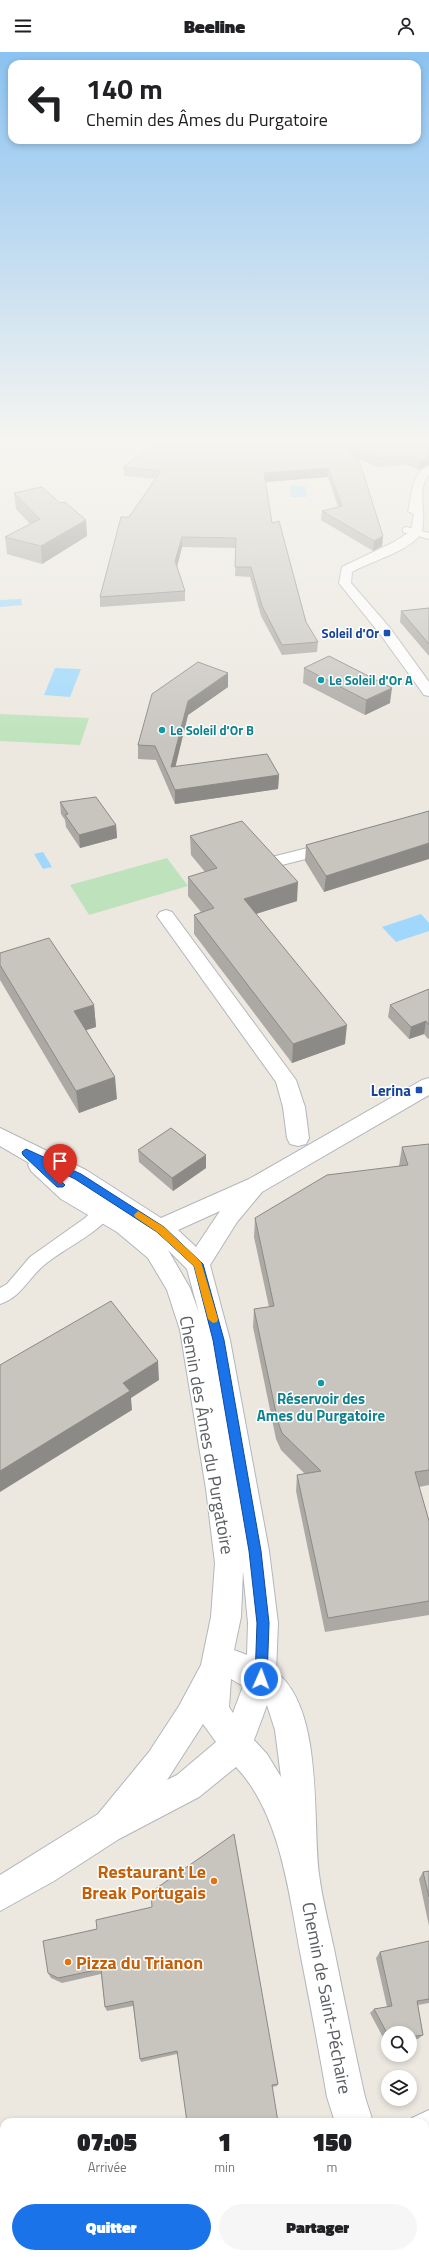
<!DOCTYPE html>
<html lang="fr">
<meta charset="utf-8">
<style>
body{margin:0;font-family:"Titillium Web",sans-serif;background:#f6f6f6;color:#202124;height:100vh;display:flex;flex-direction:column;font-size:15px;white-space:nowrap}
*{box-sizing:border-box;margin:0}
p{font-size:13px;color:#757577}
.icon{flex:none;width:22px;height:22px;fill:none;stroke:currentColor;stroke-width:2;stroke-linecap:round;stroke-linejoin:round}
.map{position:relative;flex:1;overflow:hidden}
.sheet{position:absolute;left:0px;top:2066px;width:429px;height:140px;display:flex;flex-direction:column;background:#fff;border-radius:12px 12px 0 0;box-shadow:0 2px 6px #0003}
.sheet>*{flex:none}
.guide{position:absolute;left:8px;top:8px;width:413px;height:84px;border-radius:12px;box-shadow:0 2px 6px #0003;background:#fff;color:#202124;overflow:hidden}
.buttons{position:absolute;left:381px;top:1974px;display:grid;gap:8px}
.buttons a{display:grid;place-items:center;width:36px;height:36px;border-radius:50%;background:#fff;box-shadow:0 2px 6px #0003;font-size:20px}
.pin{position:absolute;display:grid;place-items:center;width:34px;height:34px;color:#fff;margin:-41px -17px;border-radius:50% 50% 50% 0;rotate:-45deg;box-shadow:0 0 4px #0007}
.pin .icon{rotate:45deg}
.me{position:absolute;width:44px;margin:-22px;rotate:2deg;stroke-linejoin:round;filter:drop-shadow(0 0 3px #0008)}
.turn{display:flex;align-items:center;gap:14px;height:84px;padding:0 12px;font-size:18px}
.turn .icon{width:52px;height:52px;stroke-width:2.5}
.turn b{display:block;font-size:28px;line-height:34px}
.eta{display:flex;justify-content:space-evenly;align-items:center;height:68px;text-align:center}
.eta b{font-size:24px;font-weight:800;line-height:28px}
.primary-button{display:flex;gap:8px;margin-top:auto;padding:8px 12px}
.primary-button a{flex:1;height:46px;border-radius:24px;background:#1a73e8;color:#fff;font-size:16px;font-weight:800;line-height:46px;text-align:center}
.primary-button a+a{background:#f6f6f6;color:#202124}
header{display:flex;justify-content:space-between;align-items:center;height:52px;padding:0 12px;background:#fff;font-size:18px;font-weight:800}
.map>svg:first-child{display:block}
.green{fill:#bee3bc}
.water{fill:#9fd8fc}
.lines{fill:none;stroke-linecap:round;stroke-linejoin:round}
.lane-casing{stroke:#b3b6bb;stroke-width:2}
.street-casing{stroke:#b3b6bb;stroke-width:2}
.lane{fill:#fff;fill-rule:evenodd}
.street{fill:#fff;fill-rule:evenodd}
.wall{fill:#aca9a4}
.shaded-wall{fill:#8c8a86}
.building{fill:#c8c5bf;stroke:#8c8a86}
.route{fill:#1a73e8;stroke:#114b97}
.slow{fill:#f59e0b}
.transit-dot{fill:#1a4fb4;stroke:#fff;stroke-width:1.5}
.culture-dot{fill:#0f9aa8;stroke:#fff;stroke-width:1.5}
.food-dot{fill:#e8710a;stroke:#fff;stroke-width:1.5}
.labels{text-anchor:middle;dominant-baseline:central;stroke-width:3;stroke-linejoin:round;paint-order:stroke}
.far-transit-label{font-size:13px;font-weight:bold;fill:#164399;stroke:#fff;text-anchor:end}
.far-culture-label{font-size:13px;font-weight:bold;fill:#0d838f;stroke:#fff;text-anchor:start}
.transit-label{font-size:15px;font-weight:bold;fill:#164399;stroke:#fff;text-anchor:end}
.culture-label{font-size:15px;font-weight:bold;fill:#0d838f;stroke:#fff}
.near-street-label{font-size:18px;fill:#595d61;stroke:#fff}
.near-food-label{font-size:18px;font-weight:bold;fill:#c56008;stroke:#fff;text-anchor:end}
</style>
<header><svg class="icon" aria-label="menu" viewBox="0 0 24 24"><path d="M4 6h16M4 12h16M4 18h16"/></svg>Beeline<svg class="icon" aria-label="person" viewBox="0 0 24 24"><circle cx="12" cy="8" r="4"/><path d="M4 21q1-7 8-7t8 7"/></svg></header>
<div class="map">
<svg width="429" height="2206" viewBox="0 0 429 2206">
<rect width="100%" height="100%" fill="#ece8e0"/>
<!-- green -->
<path class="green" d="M0 662 89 666 80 693 0 689Z
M167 806 188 834 89 863 70 833Z"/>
<!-- water -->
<path class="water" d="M290 434H305L307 445H291Z
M21 547 22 553 0 555V548Z
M55 616 81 617 70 645 44 643Z
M43 800 52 815 43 817 34 802Z
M421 862 429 871V879L396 890 382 875Z"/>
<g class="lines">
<!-- lane casing -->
<g class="lane-casing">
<path id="lane" d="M406 475 429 481V487L403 480V476Z
M110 1147 116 1148 118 1153C105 1179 65 1195 43 1214 27 1228 21 1245 0 1252V1236L7 1232 30 1205 85 1166 104 1148Z"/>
</g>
<!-- street casing -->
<g class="street-casing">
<path id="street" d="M429 414V423C415 437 429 466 420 483 407 500 371 509 352 520L351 531 390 576 429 630V644L424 643 380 582 339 531 342 515 394 490 411 479 414 462 408 459C412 445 412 418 429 414Z
M335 789 341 790 344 794 341 798 278 814 272 813 269 809 272 805Z
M166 858 172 860 296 1028 305 1055 309 1086 306 1092 298 1094 290 1092 287 1086 283 1055 276 1030 157 864 160 860Z
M429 1026V1043L262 1140 237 1170 210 1213 230 1288 269 1499 278 1571 276 1620C324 1657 312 1768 319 1822 322 1847 329 1872 334 1897 344 1946 354 1996 365 2045L373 2070H335L327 2045C319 1998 310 1951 301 1905 289 1843 281 1762 236 1715L199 1745 119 1787 54 1829 0 1859V1823L98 1762 149 1700 179 1654 201 1613 211 1565 215 1511 206 1437 180 1278 167 1238 148 1206 117 1180 61 1147 31 1119 28 1113 29 1111 0 1094V1076L86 1118 161 1166 249 1127 422 1028ZM220 1159 196 1195 178 1178ZM168 1198 187 1217 199 1261 190 1236ZM243 1519 248 1571 247 1603 234 1598 241 1565ZM231 1627 243 1634 233 1661 229 1655ZM267 1653 275 1678 281 1725 267 1702 254 1688ZM203 1672 216 1690 177 1723 167 1728Z
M429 2058V2096L425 2098V2070H410L412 2066Z
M359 2202H399L400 2206H360Z"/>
</g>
<!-- lane -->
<use href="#lane" class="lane"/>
<!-- street -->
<use href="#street" class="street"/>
</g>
<!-- wall -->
<path class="wall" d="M163 386H429L419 418 407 413 377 415 357 406 383 484 382 494 373 499 321 468 322 459 338 455 328 425 265 430 272 471 306 570 318 590 317 600 282 603 261 564 250 525 235 524 236 496 182 495 177 514 185 539V549L100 555V545L129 465 155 427 124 424 123 415Z
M14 441 60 451 86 468 87 484 42 512 7 502 5 485 30 472 16 457Z
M429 556V604L400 570 401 559Z
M304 616 390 651 365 663 303 631Z
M228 621V635L188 663 175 714 279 723 278 737 175 752 156 708 138 707V693Z
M60 750 116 773 117 786 80 796 66 775 65 768 61 762Z
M429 759 324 840 305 809 306 793Z
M190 784 297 849 256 862 345 992 292 1011 194 882V863L201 860 188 844V825L205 820 191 803Z
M0 901 94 953 96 975 86 978 117 1047 79 1061 0 928Z
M429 937V986L428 987 424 982 409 987 388 965 390 953Z
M429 1092V1433L419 1435 429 1469V1563L325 1580 296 1439 297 1423 305 1422 281 1398 276 1387 253 1275 254 1257 269 1255 254 1185 255 1166 399 1114 402 1095Z
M138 1098 206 1116 173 1139 139 1110Z
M429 1819V1874L419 1827 423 1820Z
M97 1877 278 2032 277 2034 272 2035 177 2002 141 2010 140 2007 133 1954 107 1959 105 1955 101 1922 62 1931 51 1926 48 1921Z
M429 1889V1951L418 1953 423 1983 418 1987 410 1988V1981H388V1991H386L370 1961 374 1957 387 1955 376 1906 380 1900Z"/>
<!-- shaded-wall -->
<path class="shaded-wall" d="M429 404V413L419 418 420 409Z
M328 416V425L264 430V421Z
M86 468 87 484 42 512 41 494Z
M383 484 382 494 373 499 374 489Z
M182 485V495L176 519 175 509Z
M228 621V635L188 663 172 729 171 715 188 649Z
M392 636 390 651 365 663 366 648Z
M279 723 278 737 175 752V738Z
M116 773 117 786 80 796 79 783Z
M429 791V807L324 840 326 824Z
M298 830 297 849 243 866 244 847Z
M94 953 96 975 77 981 74 959Z
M426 969 424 982 409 987 411 975Z
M347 973 345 992 292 1011 293 992Z
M115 1025 117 1047 79 1061 76 1039Z
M206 1103V1116L173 1139 172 1126Z
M158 1309 159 1328 131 1346 132 1358 0 1440V1419L123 1331Z"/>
<!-- building -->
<path class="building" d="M163 386H265L267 387 268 386H429V404L420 409 408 404 378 406 337 386 359 408 383 484 374 489 322 459 342 454 328 416 264 421 272 471 279 469 306 570 318 590 282 593 262 554 251 515H235L236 486 182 485 175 509 185 539 100 545 121 465H129L161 419 123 415Z
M42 435 60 451 65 450 86 468 41 494 5 485 40 467 14 441Z
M429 556V592L401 559Z
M329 604 392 636 366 648 304 616Z
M198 610 228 621 188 649 171 715 267 702 279 723 175 738 155 694 138 693 152 642Z
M96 745 116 773 79 783 65 763 68 762 60 750Z
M429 759V791L326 824 306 793Z
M242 769 298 830 244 847 347 973 293 992 194 863 214 856 188 825 217 816 190 784Z
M49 886 94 953 74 959 115 1025 76 1039 0 913V901Z
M429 937V973L426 969 411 975 390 953Z
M171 1076 206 1103 172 1126 138 1098Z
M429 1092V1418L415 1420 429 1469V1549L328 1566 297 1423 321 1419 282 1381 278 1370 254 1257 274 1254 255 1166 327 1123 408 1113 402 1095Z
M111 1249 158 1309 123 1331 130 1339 0 1419V1313Z
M234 1782 278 2032 272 2033 278 2070H187L177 1999 140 2007 133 1949 105 1955 101 1917 58 1926 48 1921 43 1889 97 1877 96 1868 152 1855 151 1840Z
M429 1819V1845L423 1820Z
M429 1889V1947L417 1949 423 1983 410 1985V1981H388V1983L374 1957 392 1954 380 1900Z
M212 2202H300L301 2206H212Z"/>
<!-- sky -->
<linearGradient id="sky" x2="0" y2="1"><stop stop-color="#8bc2f0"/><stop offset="0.56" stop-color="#f6f5f1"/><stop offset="1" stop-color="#f6f5f1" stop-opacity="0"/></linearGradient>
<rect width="429" height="695" fill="url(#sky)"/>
<!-- route -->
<path class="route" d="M26 1097 81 1122 164 1175 203 1212 224 1288 261 1499 269 1571 267 1627 265 1631 261 1633 256 1631 255 1627 257 1571 249 1499 213 1288 194 1214 157 1180 75 1127 46 1113 65 1133 63 1135H57L23 1103 22 1100Z"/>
<!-- slow -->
<path class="slow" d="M138 1159 164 1175 201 1210 218 1267 217 1270 213 1271 208 1267 194 1214 157 1180 135 1165 134 1163Z"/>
<!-- markers -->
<g class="transit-dot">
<rect x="383" y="577" width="8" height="8" rx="2"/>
<rect x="415" y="1034" width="8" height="8" rx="2"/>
</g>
<g class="culture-dot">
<circle cx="321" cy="628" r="4"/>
<circle cx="162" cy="678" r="4"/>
<circle cx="321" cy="1331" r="4"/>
</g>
<g class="food-dot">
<circle cx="214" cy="1829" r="4"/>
<circle cx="68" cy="1910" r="4"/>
</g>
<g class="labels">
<!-- far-transit labels -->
<g class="far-transit-label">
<text x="379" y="581">Soleil d'Or</text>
</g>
<!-- far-culture labels -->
<g class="far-culture-label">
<text x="329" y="628">Le Soleil d'Or A</text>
<text x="170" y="678">Le Soleil d'Or B</text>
</g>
<!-- transit labels -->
<g class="transit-label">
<text x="411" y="1038">Lerina</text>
</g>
<!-- culture labels -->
<g class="culture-label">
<text x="321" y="1346">Réservoir des<tspan x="321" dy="17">Ames du Purgatoire</tspan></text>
</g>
<!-- near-street labels -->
<g class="near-street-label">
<text transform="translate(207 1383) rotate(80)">Chemin des Âmes du Purgatoire</text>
<text transform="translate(327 1946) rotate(79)">Chemin de Saint-Péchaire</text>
</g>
<!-- near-food labels -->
<g class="near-food-label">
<text x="206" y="1819">Restaurant Le<tspan x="206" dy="21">Break Portugais</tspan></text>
<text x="76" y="1910" text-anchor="start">Pizza du Trianon</text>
</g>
</g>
</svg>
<div class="buttons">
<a><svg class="icon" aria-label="search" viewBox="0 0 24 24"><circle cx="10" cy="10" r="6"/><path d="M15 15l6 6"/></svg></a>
<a><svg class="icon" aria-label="layers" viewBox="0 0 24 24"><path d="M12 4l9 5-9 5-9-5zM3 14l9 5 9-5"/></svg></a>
</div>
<div class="pin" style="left:60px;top:1133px;background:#d93025"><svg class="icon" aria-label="arrive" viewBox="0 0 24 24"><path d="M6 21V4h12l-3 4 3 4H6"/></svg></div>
<svg class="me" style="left:261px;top:1627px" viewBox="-20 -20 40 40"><circle r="17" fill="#1a73e8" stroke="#fff" stroke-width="3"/><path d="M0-11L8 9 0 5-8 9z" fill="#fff"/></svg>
<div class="guide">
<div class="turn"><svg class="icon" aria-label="left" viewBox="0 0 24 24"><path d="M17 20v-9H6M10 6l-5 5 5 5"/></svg><div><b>140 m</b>Chemin des Âmes du Purgatoire</div></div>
</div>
<section class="sheet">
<div class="eta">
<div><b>07:05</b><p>Arrivée</p></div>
<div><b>1</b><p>min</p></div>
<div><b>150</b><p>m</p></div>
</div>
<div class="primary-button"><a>Quitter</a><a>Partager</a></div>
</section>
</div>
